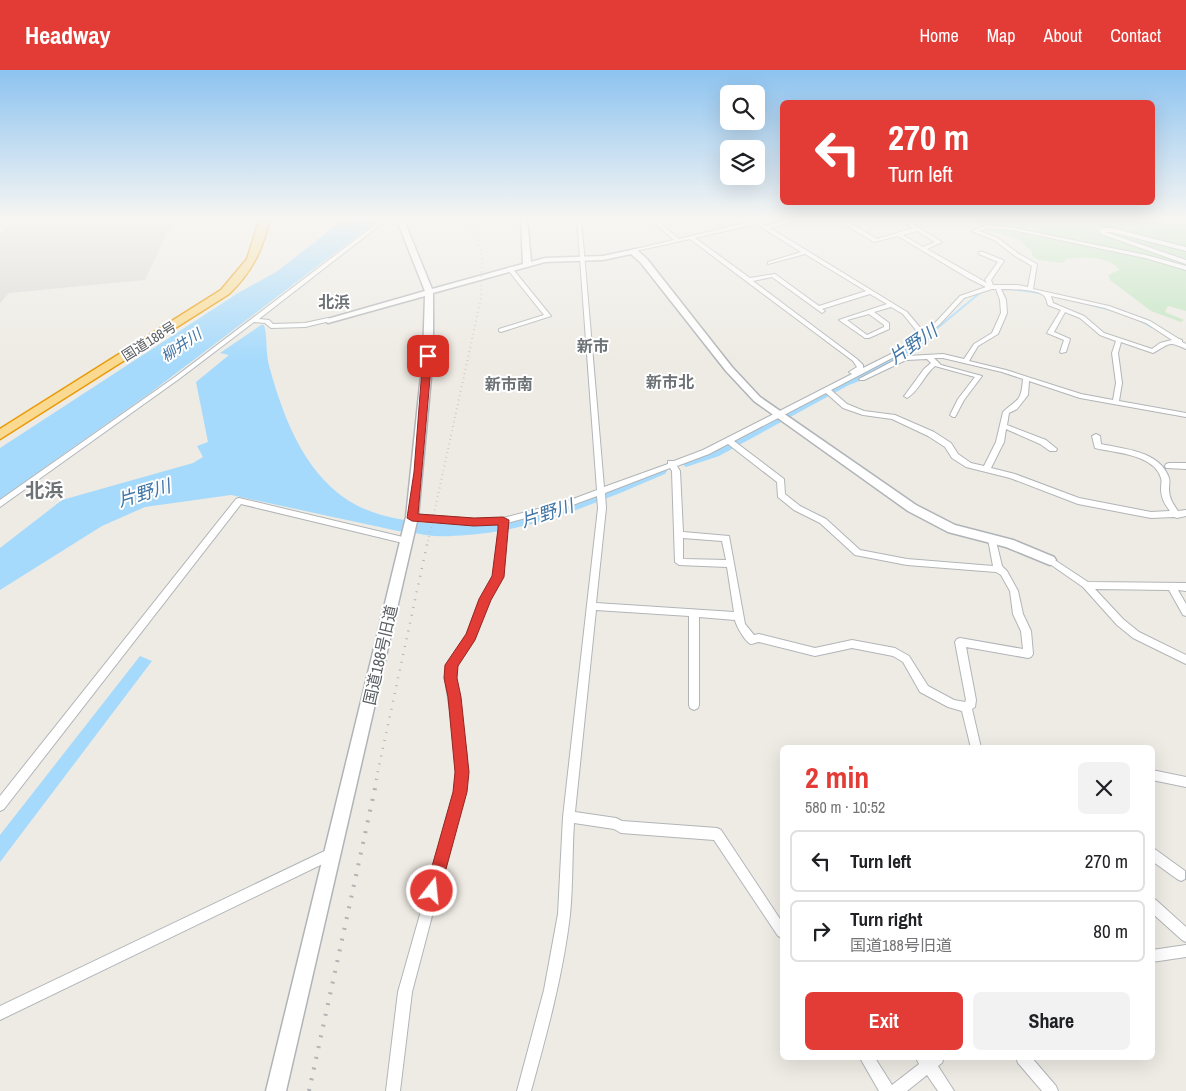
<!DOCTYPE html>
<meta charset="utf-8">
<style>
body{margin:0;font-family:"Archivo Narrow","Noto Sans JP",sans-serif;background:#f2f2f2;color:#202124;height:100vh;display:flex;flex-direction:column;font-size:19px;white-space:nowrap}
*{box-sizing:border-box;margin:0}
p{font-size:16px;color:#757577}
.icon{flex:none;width:28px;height:28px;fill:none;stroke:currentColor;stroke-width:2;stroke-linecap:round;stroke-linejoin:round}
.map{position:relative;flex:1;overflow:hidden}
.drawer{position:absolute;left:780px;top:675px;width:375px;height:315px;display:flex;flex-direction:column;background:#fff;border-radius:8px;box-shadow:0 5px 20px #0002}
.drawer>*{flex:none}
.guide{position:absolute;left:780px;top:30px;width:375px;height:105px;border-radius:8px;box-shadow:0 5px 20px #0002;background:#e33b35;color:#fff;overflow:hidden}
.fabs{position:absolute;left:720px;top:15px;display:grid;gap:10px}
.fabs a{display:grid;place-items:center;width:45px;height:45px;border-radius:8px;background:#fff;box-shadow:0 5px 20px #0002;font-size:25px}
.pin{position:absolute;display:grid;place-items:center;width:42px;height:42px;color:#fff;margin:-21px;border-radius:10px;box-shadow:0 2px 8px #0006}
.me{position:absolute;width:55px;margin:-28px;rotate:16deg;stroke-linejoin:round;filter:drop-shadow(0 0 4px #0008)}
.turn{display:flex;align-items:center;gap:18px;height:105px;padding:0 25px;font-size:22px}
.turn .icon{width:65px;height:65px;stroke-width:2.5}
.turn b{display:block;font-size:35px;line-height:42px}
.round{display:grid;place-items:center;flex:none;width:52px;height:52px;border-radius:8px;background:#f2f2f2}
.head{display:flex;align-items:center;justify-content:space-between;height:85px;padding:0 25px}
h1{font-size:30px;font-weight:700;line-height:38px;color:#e33b35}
.primary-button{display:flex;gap:10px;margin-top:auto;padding:10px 25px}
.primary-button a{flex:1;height:58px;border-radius:8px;background:#e33b35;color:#fff;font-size:20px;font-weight:700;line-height:58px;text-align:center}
.primary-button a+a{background:#f2f2f2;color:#202124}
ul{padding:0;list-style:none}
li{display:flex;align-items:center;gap:15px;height:62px;margin:0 10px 8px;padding:0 15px;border:2px solid #e0e0e0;border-radius:8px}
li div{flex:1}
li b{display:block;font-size:19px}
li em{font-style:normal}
header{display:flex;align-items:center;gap:30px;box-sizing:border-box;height:70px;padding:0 25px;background:#e33b35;color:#fff}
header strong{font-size:24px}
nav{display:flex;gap:28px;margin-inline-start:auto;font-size:18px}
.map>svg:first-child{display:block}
.industrial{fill:#dddad6}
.green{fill:#c2e5c1}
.water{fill:#a6dafc}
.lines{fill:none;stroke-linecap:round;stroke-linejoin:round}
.stream{stroke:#a6dafc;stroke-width:2}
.river{fill:#a6dafc;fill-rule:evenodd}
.street-casing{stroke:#b1b5b8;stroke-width:2}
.secondary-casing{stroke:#b0b4b8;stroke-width:3}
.highway-casing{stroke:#ea9a08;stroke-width:3}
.street{fill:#fff;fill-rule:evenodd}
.secondary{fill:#fff;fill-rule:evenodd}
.highway{fill:#f9da90;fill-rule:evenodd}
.rail-far2{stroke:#b2b3b4;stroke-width:2;stroke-dasharray:0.5 4;stroke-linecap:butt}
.rail-far1{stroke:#b2b3b4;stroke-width:2.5;stroke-dasharray:1 7;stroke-linecap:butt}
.rail{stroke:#b2b3b4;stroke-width:4;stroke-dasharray:2 9;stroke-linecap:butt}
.route{fill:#e33b35;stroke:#942622}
.labels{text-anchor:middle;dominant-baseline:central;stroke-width:4;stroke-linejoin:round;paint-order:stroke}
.far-street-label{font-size:14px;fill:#5c6064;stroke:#fff}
.far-water-label{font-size:15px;font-style:italic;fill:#4175a5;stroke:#fff}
.far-quarter-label{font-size:16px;font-weight:bold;fill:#6d7276;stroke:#fff}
.street-label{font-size:16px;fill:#5c6064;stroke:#fff}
.water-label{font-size:18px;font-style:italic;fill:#4175a5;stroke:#fff}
.quarter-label{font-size:19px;font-weight:bold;fill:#6d7276;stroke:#fff}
</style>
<header>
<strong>Headway</strong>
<nav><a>Home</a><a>Map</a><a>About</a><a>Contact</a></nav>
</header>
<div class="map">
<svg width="1186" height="1021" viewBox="0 0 1186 1021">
<rect width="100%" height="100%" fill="#eeebe4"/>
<!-- industrial -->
<path class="industrial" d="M14 148H174L145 210 9 223 0 233V165Z"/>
<!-- green -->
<path class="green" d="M955 148H1135C1140 152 1148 152 1152 148H1186V241L1168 236 1165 242 1184 250 1181 252 1151 241 1110 210 1108 205 1119 200C1110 185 1081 187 1066 189L1063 193 1039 190 1032 186V182L1020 170 980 158 974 150Z"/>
<!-- water -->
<path class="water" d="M346 148H381L150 323 0 429V378L238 223 276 202Z
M261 255H264C268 268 265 284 270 299 284 350 307 410 358 436 384 449 414 451 443 456L444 463 422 464 398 461 231 425 145 437 102 456 0 520V478L62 430 193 393 203 387 197 376 208 372 196 312 229 285 220 283Z
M140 586 152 591 0 792V765Z"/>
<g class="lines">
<!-- stream -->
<path class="stream" d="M1011 219 1040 223
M1079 232 1115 241
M1139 250 1152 257
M929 265 981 222"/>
<!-- river -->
<path class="river" d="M929 262 933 263V267L878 304 849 315 719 386 686 397 679 392 681 389 709 380 841 309 870 298Z
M660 396 665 398 667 401 665 404C601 431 537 460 467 465 451 466 432 468 417 463L414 459 417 455 422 453 454 454 515 447 568 432Z"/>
<!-- street casing -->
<g class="street-casing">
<path id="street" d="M384 148H389L259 249 269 250 273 254 305 253 328 248 331 250 330 251 305 257 271 258 265 253 254 252 179 309 0 437V430L175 307Z
M577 148H581L604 417 668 394V391H674L703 380 852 304 849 302 857 297 853 291 690 169 631 182V180L674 170 649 148H654L679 169 752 151 748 148H753L767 156 796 148H804L770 158 907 242 923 261 935 253 960 226 986 217 968 208 898 166 874 172 835 148H841L877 169 913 158 898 148H903L942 172 927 179 987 213 985 210 998 192 979 184V182H983L1003 190 1004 191 991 210 993 215H1018L1028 217 1032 196 1015 186 994 170 971 161 988 155 1013 158 1146 185 1186 196V200L1145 188 1013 160 988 158 979 161 998 168 1019 184 1037 194 1033 219 1109 236 1150 251 1179 269 1182 270V272L1186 274V279C1167 270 1170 274 1153 283L1121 272 1118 283 1122 313 1119 331 1186 343V347L1080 328 1029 311 1028 325 1017 339 1009 343 1007 355 1046 370 1057 379 1056 381H1050L1040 374 1006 359 1004 372 991 398 1015 404 1079 428 1151 442 1170 441C1165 435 1161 428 1161 419 1161 416 1162 411 1161 408 1154 384 1115 383 1095 378L1092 366 1096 364 1100 366 1101 374C1124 379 1160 381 1169 408 1170 411 1169 416 1169 419 1169 428 1173 434 1178 441L1186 440V446L1177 448 1174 447 1151 448 1078 434 1010 408 966 397 952 388 945 377 928 366 892 349 863 345 843 338 826 323 734 371 784 409 785 424 800 436 826 449 860 480 907 489 993 496 988 469 989 467H995L1002 496 1007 501 1018 521 1023 544 1031 561 1033 584 1031 587 1028 588 966 577 976 630 975 637 972 639 981 678H971L962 641 948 637 920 622 903 592 893 586 852 578 815 586 759 572C757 572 753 574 751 574 745 572 736 555 735 550L699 547V635L698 638 694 640 690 638 689 635V546L596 540 575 742 616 748 622 751 717 758 721 760 782 852V868L778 866 714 770 621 763 614 759 574 753C572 784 573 815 570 845 563 905 547 963 531 1021H517L544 920 558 844 563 747 598 438 597 426 570 436 507 453 502 507 489 530 474 570 457 596 455 609 467 686 465 721 412 922 400 1021H386L398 922 455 721 457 686 445 609 447 595 467 565 481 529 494 507 499 454 474 455 412 450 408 447 412 444 474 449 503 448 565 432 597 420ZM756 154 801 182 768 192V194L805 184 866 221 819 236 775 204 750 208 695 168ZM917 161 935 172 923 177 903 165ZM772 207 822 243 825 241 822 239 870 224 887 234 839 250 865 268H869L889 259V253L874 242 891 237 903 244 919 264 891 284 863 298V295L857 289 753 211ZM992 219H996L1000 230 1001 243 992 263 974 274 964 289 943 284 908 286 898 284 939 255 964 228ZM1001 219C1011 219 1040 219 1045 227 1047 230 1047 233 1048 235L1061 240 1047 263 1064 270 1060 282 1061 283 1066 282 1070 269 1054 262 1065 242 1080 248 1100 265 1116 271 1112 283 1116 313 1113 330 1081 324 1006 300 969 291 978 276 998 264 1007 243 1006 230ZM1051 226 1105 238 1146 253 1172 270 1160 273 1152 279 1104 263 1084 246 1053 233ZM869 244 884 255V257L867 265 847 250ZM894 287 899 288 859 309 860 310H864L906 290 927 289 931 293 924 299 905 325 904 326 907 328C919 321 924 305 935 296L975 307 958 329 950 345 953 347H955L964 330 982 306 941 295 934 288H943L1002 302 1023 309C1021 333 1018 328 1003 342L996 372 984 396 971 393 958 384 951 373 934 362 895 345 864 341 847 334 831 320ZM728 374 777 412 778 427 794 440 820 453 855 485 907 495 996 502 1001 505 1010 521 1013 544 1021 561 1023 579 960 568 957 569 955 572 966 630 965 632 954 630 928 616 909 586 895 578 852 570 815 578 759 564 754 565 745 554 729 466 683 462 680 401 677 396 709 384ZM670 398 672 401 675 492 679 495 727 497 734 542 596 533 606 438 605 423ZM683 468 722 471 726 490 683 489Z
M1102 158H1112L1186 177V181L1112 162H1105L1186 190V194L1101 164 1099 160Z
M510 197 512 198 551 246 501 262 499 261V259L544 245 508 200V198Z
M1169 393H1186V399L1166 398 1165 396 1166 394Z
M239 428 407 468 411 471 407 474 241 434 4 739 0 741V726L236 429Z
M1050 487 1088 512 1186 513V521L1178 520 1186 534V546L1183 545 1169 520 1095 519 1123 549 1139 562 1186 585V594L1133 568 1117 555 1083 517 1047 492 1046 490Z
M1152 700 1186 707V717L1152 710Z
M333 777 337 779 339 783 337 787 0 950V936Z
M1152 777 1185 801V809L1181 811 1177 809 1152 791Z
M1152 828 1156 830 1186 857V872L1182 870 1152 843Z
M1186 875V887L1152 892V880Z
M860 988H875L892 1015 919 994 916 988H944L942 993 938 996 954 1021H938L927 1005 907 1021H879Z
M1016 988H1032L1056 1016 1058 1021H1042L1018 993Z"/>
</g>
<!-- secondary casing -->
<g class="secondary-casing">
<path id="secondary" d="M396 148H403L432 219 523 194 521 148H527L531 192 545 188 603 186 636 179 647 189 732 297 760 327 916 435 955 455 1013 470 1054 487 1056 490 1050 495 1006 477 948 462 908 441 754 331 726 301 641 193 631 184 603 190 545 192 433 223V286L418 447 286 1021H266L406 447 423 286 425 226 328 253 324 250 425 221Z"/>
</g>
<!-- highway casing -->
<g class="highway-casing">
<path id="highway" d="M260 148H270C263 179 252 202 229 224L0 369V359L221 220 247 189Z"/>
</g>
<!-- street -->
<use href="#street" class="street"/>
<!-- secondary -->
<use href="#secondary" class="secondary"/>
<!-- highway -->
<use href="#highway" class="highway"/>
<!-- rail-far2 -->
<path class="rail-far2" d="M428 471 481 228 482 186 477 167 467 148"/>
<!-- rail-far1 -->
<path class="rail-far1" d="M376 710 428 470"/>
<!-- rail -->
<path class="rail" d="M309 1021 377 709"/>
</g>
<!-- sky -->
<linearGradient id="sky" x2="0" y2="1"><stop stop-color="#8dc3f0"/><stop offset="0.51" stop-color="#f7f6f3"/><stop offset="1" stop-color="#f7f6f3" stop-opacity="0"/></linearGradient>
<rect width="1186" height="291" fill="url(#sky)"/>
<!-- route -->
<path class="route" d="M428 283 432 286 418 444 474 448 503 447 509 450 504 507 491 530 475 570 458 596 457 608 461 627 469 702 467 722 440 821 438 826 432 829 427 826 425 821 453 722 455 702 448 627 444 608 445 595 466 564 479 529 492 506 498 459V455L474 456 412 451 407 448 414 402 423 286Z"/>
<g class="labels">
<!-- far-street labels -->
<g class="far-street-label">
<text transform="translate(149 271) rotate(-32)">国道188号</text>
</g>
<!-- far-water labels -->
<g class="far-water-label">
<text transform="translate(181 275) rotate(-34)">柳井川</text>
</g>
<!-- far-quarter labels -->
<g class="far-quarter-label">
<text x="334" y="232">北浜</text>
<text x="593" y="276">新市</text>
<text x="670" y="312">新市北</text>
<text x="509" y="314">新市南</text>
</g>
<!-- street labels -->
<g class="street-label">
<text transform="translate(380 585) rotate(-77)">国道188号旧道</text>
</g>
<!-- water labels -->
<g class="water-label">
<text transform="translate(913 274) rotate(-35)">片野川</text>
<text transform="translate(144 423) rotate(-17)">片野川</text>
<text transform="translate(547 443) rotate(-18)">片野川</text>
</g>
<!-- quarter labels -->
<g class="quarter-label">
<text x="44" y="420">北浜</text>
</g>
</g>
</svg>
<div class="fabs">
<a><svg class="icon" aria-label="search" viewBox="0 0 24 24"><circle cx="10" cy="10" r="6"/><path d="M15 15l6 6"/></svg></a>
<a><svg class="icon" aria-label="layers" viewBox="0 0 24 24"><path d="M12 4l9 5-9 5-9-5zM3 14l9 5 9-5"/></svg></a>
</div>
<div class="pin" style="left:428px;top:286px;background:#d93025"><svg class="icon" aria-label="arrive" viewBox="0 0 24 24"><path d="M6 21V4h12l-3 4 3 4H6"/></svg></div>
<svg class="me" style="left:432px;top:821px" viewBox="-20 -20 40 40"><circle r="17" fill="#e33b35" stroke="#fff" stroke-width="3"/><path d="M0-11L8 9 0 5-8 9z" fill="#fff"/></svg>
<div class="guide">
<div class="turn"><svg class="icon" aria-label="left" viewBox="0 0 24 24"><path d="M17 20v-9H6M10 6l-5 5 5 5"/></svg><div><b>270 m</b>Turn left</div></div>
</div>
<section class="drawer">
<div class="head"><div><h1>2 min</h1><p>580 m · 10:52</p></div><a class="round"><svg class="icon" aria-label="close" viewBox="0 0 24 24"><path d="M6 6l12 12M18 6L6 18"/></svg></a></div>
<ul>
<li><svg class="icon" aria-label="left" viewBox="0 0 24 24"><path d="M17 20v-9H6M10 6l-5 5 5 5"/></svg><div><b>Turn left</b></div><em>270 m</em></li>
<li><svg class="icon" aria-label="right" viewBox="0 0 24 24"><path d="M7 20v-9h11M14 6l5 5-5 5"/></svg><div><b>Turn right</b><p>国道188号旧道</p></div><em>80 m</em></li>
</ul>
<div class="primary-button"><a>Exit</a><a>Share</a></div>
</section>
</div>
